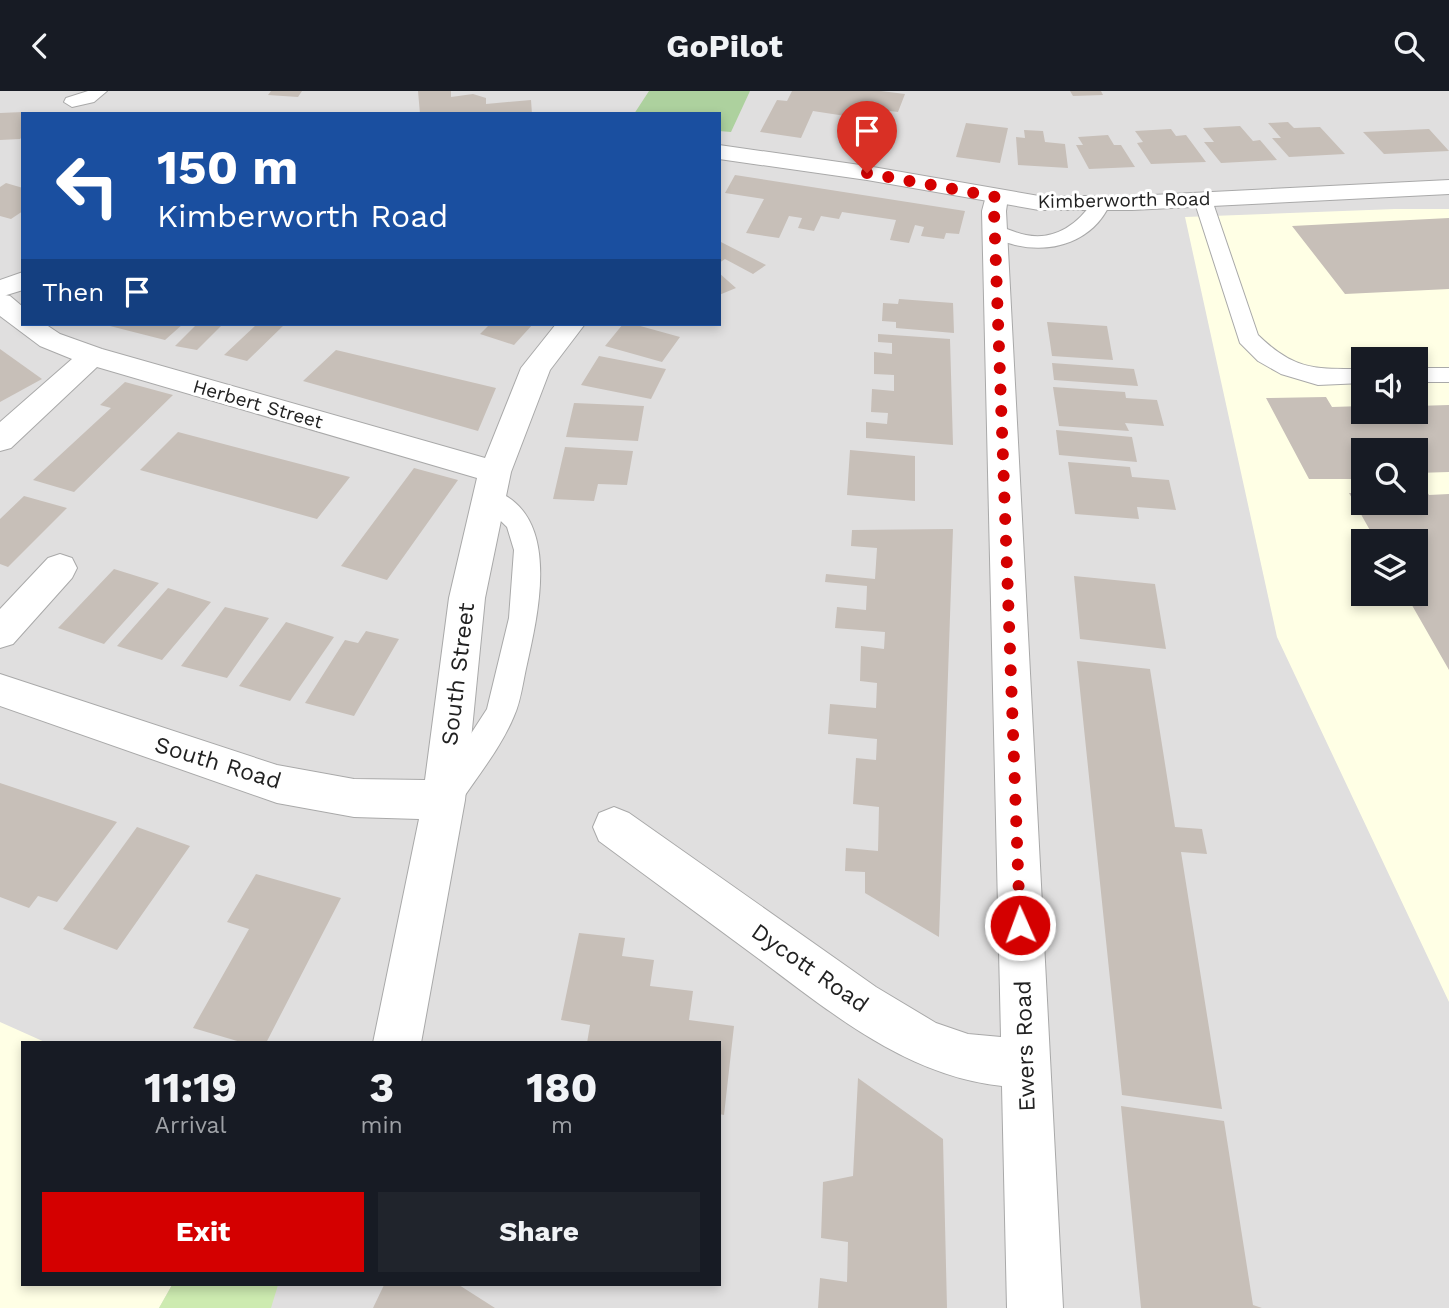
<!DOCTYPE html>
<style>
body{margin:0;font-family:"Work Sans",sans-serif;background:#20242c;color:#f1f3f6;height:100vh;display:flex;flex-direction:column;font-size:26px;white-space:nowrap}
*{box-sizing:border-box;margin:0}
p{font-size:23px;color:#9ea1a6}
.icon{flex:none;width:38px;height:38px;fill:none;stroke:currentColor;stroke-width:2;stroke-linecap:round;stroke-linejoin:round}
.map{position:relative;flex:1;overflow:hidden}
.side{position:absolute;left:21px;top:950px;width:700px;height:245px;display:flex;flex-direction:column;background:#171b24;border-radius:0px;box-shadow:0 4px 10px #0003}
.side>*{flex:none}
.top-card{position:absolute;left:21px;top:21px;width:700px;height:214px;border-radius:0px;box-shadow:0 4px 10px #0003;background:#1a4fa0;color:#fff;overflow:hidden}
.tools{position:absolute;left:1351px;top:256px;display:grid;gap:14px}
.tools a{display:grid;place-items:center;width:77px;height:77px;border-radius:0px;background:#171b24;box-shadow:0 4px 10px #0003;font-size:35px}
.pin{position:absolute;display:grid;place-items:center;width:60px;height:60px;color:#fff;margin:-72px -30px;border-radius:50% 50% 50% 0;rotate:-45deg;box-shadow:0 0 7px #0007}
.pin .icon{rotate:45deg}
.me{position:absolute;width:77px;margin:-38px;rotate:358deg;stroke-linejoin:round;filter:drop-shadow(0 0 5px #0008)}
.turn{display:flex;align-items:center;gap:24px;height:147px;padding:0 21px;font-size:32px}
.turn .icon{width:91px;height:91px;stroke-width:2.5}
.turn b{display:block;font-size:49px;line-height:60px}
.then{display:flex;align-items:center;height:66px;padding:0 21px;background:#0003;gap:14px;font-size:26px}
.eta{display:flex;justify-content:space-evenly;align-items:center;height:119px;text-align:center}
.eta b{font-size:42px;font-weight:700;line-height:49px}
.action{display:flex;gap:14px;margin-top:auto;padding:14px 21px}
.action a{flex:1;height:80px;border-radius:0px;background:#d40000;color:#fff;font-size:28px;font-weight:700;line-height:80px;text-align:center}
.action a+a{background:#20242c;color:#f1f3f6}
header{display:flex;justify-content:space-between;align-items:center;height:91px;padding:0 21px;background:#171b24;font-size:32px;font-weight:700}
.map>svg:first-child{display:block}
.residential{fill:#e0dfdf;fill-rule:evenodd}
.education{fill:#ffffe5;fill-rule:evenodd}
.grass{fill:#cdebb0}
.forest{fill:#add19e}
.building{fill:#c7bfb8}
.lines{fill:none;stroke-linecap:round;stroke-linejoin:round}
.service-casing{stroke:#a9a9a9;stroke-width:2}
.minor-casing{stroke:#a9a9a9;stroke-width:2}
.tertiary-casing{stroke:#a9a9a9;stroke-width:2}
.service{fill:#fff;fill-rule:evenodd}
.minor{fill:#fff;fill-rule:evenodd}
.tertiary{fill:#fff;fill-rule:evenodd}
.route{stroke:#d40000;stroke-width:12;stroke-dasharray:0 21.6}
.labels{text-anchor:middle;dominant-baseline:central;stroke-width:6;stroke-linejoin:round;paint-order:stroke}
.far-street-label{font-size:19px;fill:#222;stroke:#fff}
.street-label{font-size:23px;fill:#222;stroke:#fff}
</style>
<header><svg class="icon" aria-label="back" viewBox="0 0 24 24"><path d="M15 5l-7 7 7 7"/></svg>GoPilot<svg class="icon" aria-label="search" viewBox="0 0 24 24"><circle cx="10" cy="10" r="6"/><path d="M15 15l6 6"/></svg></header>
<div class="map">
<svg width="1449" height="1217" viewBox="0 0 1449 1217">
<rect width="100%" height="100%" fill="#f2efe9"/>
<!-- residential -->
<path class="residential" d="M0 0H1449V1217H0ZM23 23H719V233H23ZM1363 268H1416V320H1363ZM1363 359H1416V411H1363ZM1363 450H1416V502H1363ZM23 952H719V1194H23Z"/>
<!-- education -->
<path class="education" d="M1395 118H1449V911L1277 546 1185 126ZM1363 268H1416V320H1363ZM1363 359H1416V411H1363ZM1363 450H1416V502H1363Z
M0 931 47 952H23V1194H172L159 1217H0Z"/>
<!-- grass -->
<path class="grass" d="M172 1194H278L271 1217H159Z"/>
<!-- forest -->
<path class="forest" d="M649 0H750L731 41 719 40V23H634Z"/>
<!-- building -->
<path class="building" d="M271 0H302L298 6 268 4Z
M418 0H451V6L473 3 486 7V13L531 9 532 23H420Z
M792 0H881L905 3 898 21 856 16 852 26 813 20 801 47 760 41 777 9 787 10Z
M1070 0H1101L1103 4 1073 5Z
M23 21V45L20 48 0 49V22Z
M1288 31 1294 37 1320 36 1345 63 1289 66 1272 47H1281L1268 32Z
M966 32 1008 37 1000 72 956 66Z
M1240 35 1253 50 1260 49 1277 69 1221 72 1204 51H1214L1203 37Z
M1171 38 1176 45 1186 44 1206 71 1151 73 1137 52 1143 51 1135 40Z
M1429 38 1449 60 1384 63 1363 41Z
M1024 39 1043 40 1045 51 1065 53 1068 77 1018 74 1016 46 1025 47Z
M1108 44 1114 54H1121L1135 76 1089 78 1076 54H1083L1078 46Z
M735 84 965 120 959 143 946 142 944 148 921 145 924 136 915 134 909 152 890 149 896 129 842 121 839 128 821 125 814 140 798 137 802 127 789 125 779 147 746 142 764 108 725 102Z
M6 92 23 97V120L11 128 0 125V96Z
M1449 127V198L1345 203 1292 135Z
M719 150 766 174 753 183 725 168 719 172Z
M719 182 736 197 719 204Z
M899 208 953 212 954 242 896 237V231L882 230 883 212 898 213Z
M1047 231 1107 235 1113 269 1052 265Z
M102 233H183L165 249Z
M197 233H223L197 259 175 255Z
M257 233H285L247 270 224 264Z
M490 233H533L514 254 480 243Z
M623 233H633L680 246 662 271 605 255Z
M878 243 950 248 953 354 866 347V331L887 333 888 322 871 321 872 298 894 300V284L874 283V261L892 263V252L878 251Z
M0 258 42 288 0 311Z
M336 259 496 297 478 340 303 290Z
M599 265 666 278 651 308 581 294Z
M1052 272 1134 278 1138 295 1054 289Z
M125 291 173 304 74 401 33 389 111 317 100 314Z
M1053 296 1125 301 1126 307 1157 309 1164 335 1125 332 1129 340 1059 335Z
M1326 306 1332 316 1363 315V320H1416V315L1449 314V381L1416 382V359H1363V388H1309L1266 307Z
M574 312 644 315 638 350 566 346Z
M1056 339 1132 346 1137 371 1059 364Z
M178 341 350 386 317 428 140 379Z
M565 356 633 360 627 394 598 393 594 410 553 408Z
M850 359 915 365V410L847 404Z
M1068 371 1130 376 1132 386 1169 389 1176 419 1137 416 1139 428 1075 423Z
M414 377 458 389 387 489 341 475Z
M1416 384 1429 404 1449 403V579L1405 502H1416V450H1376L1349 402H1363V411H1416Z
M24 405 67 417 8 476 0 473V428Z
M953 438 939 846 865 802V781L845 780 846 757 878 760 879 716 853 713 856 667 876 669 877 648 828 643 830 613 876 617 877 592 860 590 861 555 884 558 885 541 835 537 837 516 866 519 867 495 825 491 826 483 875 488 877 457 851 455 852 439Z
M114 478 159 492 104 553 58 537Z
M1074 485 1155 493 1166 558 1080 548Z
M168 497 211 511 162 569 117 555Z
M225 516 269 527 227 587 181 575Z
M286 531 334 546 290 610 239 595Z
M366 540 399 548 354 625 305 612 345 549 358 552Z
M1077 570 1150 578 1175 736 1202 738 1207 763 1181 761 1222 1018 1122 1004Z
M0 692 117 731 57 811 38 805 29 817 0 806Z
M137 736 190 755 117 859 63 838Z
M256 783 341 807 266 952H244L193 937 249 838 227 831Z
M579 842 625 847 622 865 654 869 650 895 693 900 689 929 734 935 724 1024 719 1023V952H587L590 934 561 929Z
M858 987 943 1048 947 1217H818L820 1187 847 1191 848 1151 821 1147 823 1091 853 1085Z
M1121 1015 1224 1030 1253 1214 1262 1217H1141Z
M384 1194H459L495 1217H373Z"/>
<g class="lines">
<!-- service casing -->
<g class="service-casing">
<path id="service" d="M88 0H107L94 11 72 16 64 11 66 7Z
M1203 103 1212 109 1258 244C1295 280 1315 278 1363 278V292L1318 294 1281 283 1258 270 1240 252 1194 109Z
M1101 107 1110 113C1093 150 1053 163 1015 154 1005 151 992 148 985 140L995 134C1006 137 1015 142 1026 144 1056 150 1079 132 1094 109Z
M1416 277H1449V291H1416Z
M490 398C562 420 539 519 527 573 523 590 521 610 514 625 501 657 476 687 457 716L446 721 435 716 430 706 487 618 509 527 514 459 507 436 477 407 481 400Z"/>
</g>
<!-- minor casing -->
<g class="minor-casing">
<path id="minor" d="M996 99 1005 101 1008 106 1006 120 1063 1217H1007L1002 995C907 985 833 923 759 868 706 829 652 789 599 750L593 736 599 722 614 716 629 722 876 896 936 932 968 943 1001 946 982 120 987 101Z
M0 203 10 205 23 216V233H45L60 243 102 258 485 367 521 277 556 233H585L550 279 511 381 485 507 465 709 421 952H373L419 728 354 726 277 712 0 615V583L277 674 354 688 425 689 449 507 477 387 97 276 11 357 0 360V331L72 268 40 255 0 225Z
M60 463 72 467 77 477 72 487 13 553 0 557V518L48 467Z"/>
</g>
<!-- tertiary casing -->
<g class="tertiary-casing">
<path id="tertiary" d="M719 54 867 75 1039 105H1132L1449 89V103L1132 119H1039L867 89 719 68Z
M23 181V199L0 206V189Z"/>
</g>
<!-- service -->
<use href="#service" class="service"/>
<!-- minor -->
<use href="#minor" class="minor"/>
<!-- tertiary -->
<use href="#tertiary" class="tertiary"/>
</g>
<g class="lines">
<!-- route -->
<path class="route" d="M867 82 996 106 994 120 1020 834"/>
</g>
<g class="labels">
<!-- far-street labels -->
<g class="far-street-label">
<text transform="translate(1124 109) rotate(-1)">Kimberworth Road</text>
<text transform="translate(258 313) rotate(16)">Herbert Street</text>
</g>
<!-- street labels -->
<g class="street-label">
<text transform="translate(458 583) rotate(-83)">South Street</text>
<text transform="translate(218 672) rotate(17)">South Road</text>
<text transform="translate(810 877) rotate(35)">Dycott Road</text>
<text transform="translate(1025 955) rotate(-92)">Ewers Road</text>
</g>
</g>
</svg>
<div class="tools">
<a><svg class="icon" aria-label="sound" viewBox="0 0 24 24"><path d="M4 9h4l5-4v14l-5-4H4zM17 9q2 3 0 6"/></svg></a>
<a><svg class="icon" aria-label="search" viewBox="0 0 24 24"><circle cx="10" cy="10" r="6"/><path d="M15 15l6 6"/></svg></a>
<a><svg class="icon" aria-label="layers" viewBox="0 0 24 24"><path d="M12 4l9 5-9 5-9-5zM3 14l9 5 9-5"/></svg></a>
</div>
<div class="pin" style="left:867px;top:82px;background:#d93025"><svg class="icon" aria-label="arrive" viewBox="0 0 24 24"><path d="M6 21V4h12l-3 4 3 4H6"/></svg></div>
<svg class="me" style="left:1020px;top:834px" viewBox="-20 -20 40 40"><circle r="17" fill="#d40000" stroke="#fff" stroke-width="3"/><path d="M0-11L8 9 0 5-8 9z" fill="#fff"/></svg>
<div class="top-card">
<div class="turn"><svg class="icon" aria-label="left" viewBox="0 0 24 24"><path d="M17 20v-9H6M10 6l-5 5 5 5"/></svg><div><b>150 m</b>Kimberworth Road</div></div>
<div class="then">Then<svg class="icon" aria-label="arrive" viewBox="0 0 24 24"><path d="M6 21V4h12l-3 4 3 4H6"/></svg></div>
</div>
<section class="side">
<div class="eta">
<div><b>11:19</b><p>Arrival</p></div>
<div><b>3</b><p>min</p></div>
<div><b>180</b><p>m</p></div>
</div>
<div class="action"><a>Exit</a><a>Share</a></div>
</section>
</div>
